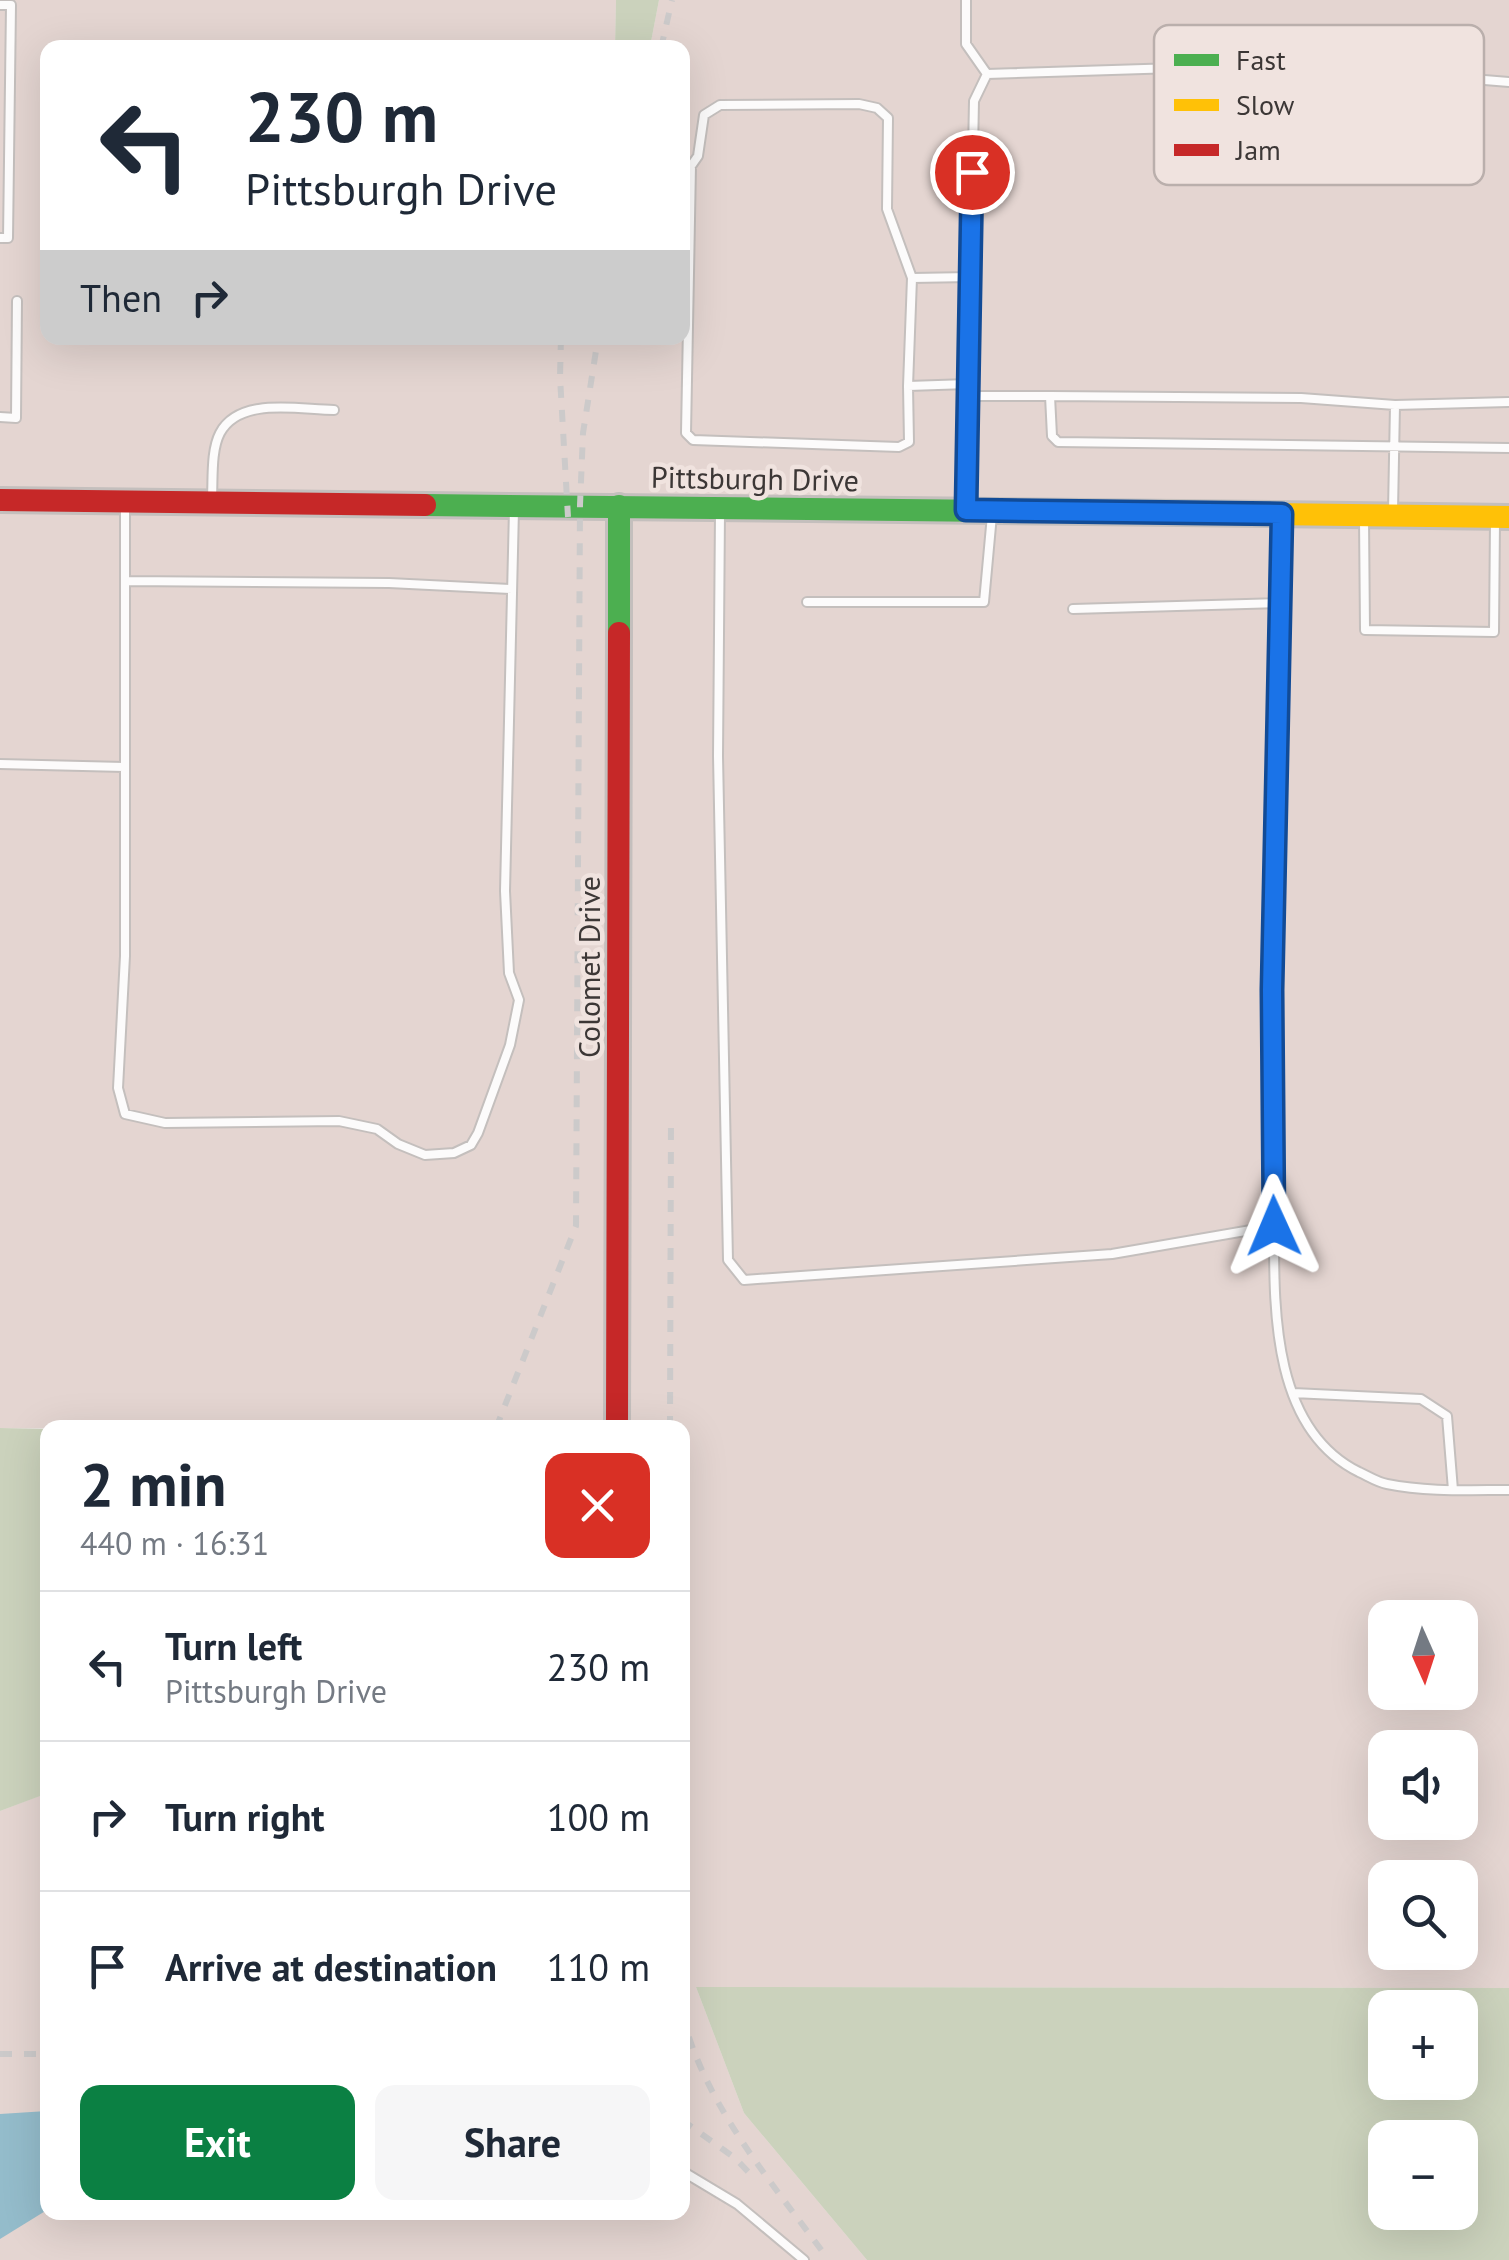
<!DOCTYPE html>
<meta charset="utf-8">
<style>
body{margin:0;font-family:"PT Sans",sans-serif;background:#f6f6f7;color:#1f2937;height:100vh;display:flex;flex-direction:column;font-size:38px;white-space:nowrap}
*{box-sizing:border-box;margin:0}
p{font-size:32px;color:#747a83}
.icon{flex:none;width:55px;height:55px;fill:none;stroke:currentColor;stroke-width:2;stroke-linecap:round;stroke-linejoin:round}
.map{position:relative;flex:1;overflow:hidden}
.drawer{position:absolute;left:40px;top:1420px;width:650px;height:800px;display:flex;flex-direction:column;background:#fff;border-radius:20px;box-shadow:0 10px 40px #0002}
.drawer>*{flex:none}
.top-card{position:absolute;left:40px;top:40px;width:650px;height:305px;border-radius:20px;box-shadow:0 10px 40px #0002;background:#fff;color:#1f2937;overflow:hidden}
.needle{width:65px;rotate:177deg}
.buttons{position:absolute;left:1368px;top:1600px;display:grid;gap:20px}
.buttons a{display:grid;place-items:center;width:110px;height:110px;border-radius:20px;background:#fff;box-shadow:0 10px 40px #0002;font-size:50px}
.pin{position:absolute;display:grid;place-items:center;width:85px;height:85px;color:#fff;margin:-42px;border:5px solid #fff;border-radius:50%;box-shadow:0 2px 10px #0007}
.me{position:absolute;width:110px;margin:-55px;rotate:359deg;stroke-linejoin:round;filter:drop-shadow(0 0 8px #0008)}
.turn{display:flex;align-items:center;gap:35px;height:210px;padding:0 40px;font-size:45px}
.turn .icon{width:130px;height:130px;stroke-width:2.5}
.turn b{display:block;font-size:70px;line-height:85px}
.then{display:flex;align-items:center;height:95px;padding:0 40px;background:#0003;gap:20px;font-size:38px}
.round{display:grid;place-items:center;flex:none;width:105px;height:105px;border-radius:20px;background:#f6f6f7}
.head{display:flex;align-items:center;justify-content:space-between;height:170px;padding:0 40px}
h1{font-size:60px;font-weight:700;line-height:75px}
.action{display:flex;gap:20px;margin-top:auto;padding:20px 40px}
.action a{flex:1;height:115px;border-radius:20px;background:#0b8043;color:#fff;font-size:40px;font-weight:700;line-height:115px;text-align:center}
.action a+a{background:#f6f6f7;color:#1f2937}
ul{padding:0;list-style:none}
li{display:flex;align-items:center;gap:30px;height:150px;padding:0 40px;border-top:2px solid #e0e1e3}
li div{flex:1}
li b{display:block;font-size:38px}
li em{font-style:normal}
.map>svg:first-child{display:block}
.built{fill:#e4d5d1;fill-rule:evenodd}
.green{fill:#cbd2bc;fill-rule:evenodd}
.water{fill:#94bccb}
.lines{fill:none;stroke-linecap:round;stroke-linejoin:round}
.lane-casing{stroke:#c4bfbd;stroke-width:12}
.fast-casing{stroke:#c4bfbd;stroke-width:28}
.slow-casing{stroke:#c4bfbd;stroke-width:28}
.jam-casing{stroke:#c4bfbd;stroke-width:28}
.lane{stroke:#fcfbfb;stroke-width:8}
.fast{stroke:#4caf50;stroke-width:22}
.slow{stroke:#ffc107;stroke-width:22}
.jam{stroke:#c62828;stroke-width:22}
.rail{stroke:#cccaca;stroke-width:6;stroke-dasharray:12 12;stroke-linecap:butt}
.route-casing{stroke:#114b97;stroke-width:25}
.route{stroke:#1a73e8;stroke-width:18}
.labels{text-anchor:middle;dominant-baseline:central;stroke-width:9;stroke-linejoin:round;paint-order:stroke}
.street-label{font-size:30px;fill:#3c3736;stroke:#f0e3df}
.key{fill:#f0e3df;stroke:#baafac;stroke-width:2.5}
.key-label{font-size:28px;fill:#3c3736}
</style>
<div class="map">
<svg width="1509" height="2260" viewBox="0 0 1509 2260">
<rect width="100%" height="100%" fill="#ece5e3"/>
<!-- built -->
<path class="built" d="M0 0H616L615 47 48 48V338H682V48L650 47 659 0H1509V1988L696 1987 744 2113 867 2260H0V1811L47 1793 48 2212H682V1428H0ZM1385 1618H1460V1692H1385ZM1385 1748H1460V1822H1385ZM1385 1878H1460V1952H1385Z"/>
<!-- green -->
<path class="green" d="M616 0H659L650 47H615Z
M0 1428 47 1429 48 1793 0 1811Z
M696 1987 1509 1988V2260H867L744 2113ZM1385 2008H1460V2082H1385ZM1385 2138H1460V2212H1385Z"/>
<!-- water -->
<path class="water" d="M47 2111V2210L0 2239V2114Z"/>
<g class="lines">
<!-- lane casing -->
<g class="lane-casing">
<path id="lane" d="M966 0V44L987 74
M0 5H11L8 238H0
M968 384 908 386 909 442 899 447 693 440 686 433 691 166 698 156 704 115 720 105 859 104 877 108 888 118 887 209 912 278 971 277
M908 386 912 278
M968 396H1050L1052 436 1058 442 1509 448
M1050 396 1301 398 1395 405 1509 402
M0 417 16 418 17 301
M212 497C213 478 211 450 220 433 240 396 300 410 334 410
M966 506 974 101 987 74 1370 62 1428 66 1460 78 1509 82
M125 507V956L118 1088 125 1114 165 1123 339 1121 377 1129 398 1144 425 1155 454 1153 471 1145 478 1133 510 1045 519 1000 509 973 505 891 514 509
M1393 511 1395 405
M720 512 718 756 728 1260 744 1280 1112 1254 1274 1226 1272 991 1282 517
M1364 519 1365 630 1494 632 1495 521
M125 581 389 583 512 589
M807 602H984L992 515
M1073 609 1281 603
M0 764 124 767
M1274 1226C1274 1310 1272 1429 1359 1472 1368 1476 1377 1482 1387 1484 1426 1492 1469 1490 1509 1490
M1293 1393 1421 1399 1447 1416 1453 1490
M682 2171 737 2204 804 2260"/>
</g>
<!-- fast casing -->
<g class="fast-casing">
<path id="fast" d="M425 505 1180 513
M619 633V506"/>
</g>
<!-- slow casing -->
<g class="slow-casing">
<path id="slow" d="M1180 513 1509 517"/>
</g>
<!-- jam casing -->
<g class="jam-casing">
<path id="jam" d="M0 500 425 505
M617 1428 619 633"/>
</g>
<!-- lane -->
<use href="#lane" class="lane"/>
<!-- fast -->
<use href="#fast" class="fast"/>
<!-- slow -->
<use href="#slow" class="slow"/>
<!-- jam -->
<use href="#jam" class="jam"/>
<!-- rail -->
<path class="rail" d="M661 48 672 0
M561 338 560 377 568 517
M496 1428 576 1226 580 505 583 433 598 338
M670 1428 671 1118
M682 2014C706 2107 770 2180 825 2255
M0 2054H48
M682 2120 735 2158 756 2180"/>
</g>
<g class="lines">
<!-- route casing -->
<g class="route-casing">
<path id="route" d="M972 172 966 510 1282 514 1272 990 1274 1226"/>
</g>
<!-- route -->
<use href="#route" class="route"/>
</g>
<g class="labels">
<!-- street labels -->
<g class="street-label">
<text transform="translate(755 478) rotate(1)">Pittsburgh Drive</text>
<text transform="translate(588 967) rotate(-90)">Colomet Drive</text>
</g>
</g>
<!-- legend -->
<rect x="1154" y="25" width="330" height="160" rx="15" class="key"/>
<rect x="1174" y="54" width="45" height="12" fill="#4caf50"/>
<rect x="1174" y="99" width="45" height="12" fill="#ffc107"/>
<rect x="1174" y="144" width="45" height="12" fill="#c62828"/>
<g class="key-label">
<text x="1236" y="70">Fast</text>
<text x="1236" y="115">Slow</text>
<text x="1236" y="160">Jam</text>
</g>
</svg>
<div class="buttons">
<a><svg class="needle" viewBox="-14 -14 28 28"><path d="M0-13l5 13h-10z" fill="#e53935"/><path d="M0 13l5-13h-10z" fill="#747a83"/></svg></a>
<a><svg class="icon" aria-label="sound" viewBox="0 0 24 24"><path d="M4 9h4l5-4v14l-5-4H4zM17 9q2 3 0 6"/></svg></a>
<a><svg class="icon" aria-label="search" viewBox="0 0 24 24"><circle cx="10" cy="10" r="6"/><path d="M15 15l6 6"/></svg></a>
<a>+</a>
<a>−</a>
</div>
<div class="pin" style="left:972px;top:172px;background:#d93025"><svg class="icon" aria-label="arrive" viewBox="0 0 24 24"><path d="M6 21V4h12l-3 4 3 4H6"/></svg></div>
<svg class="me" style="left:1274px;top:1226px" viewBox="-20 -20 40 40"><path d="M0-17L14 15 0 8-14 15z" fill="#1a73e8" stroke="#fff" stroke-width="4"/></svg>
<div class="top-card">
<div class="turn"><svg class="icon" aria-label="left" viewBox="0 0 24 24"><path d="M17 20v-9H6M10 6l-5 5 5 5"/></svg><div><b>230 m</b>Pittsburgh Drive</div></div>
<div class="then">Then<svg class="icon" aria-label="right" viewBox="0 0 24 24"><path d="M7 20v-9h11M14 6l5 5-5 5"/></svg></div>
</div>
<section class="drawer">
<div class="head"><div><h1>2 min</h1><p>440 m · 16:31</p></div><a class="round" style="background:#d93025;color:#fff"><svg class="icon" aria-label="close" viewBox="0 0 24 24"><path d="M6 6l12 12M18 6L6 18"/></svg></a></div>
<ul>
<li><svg class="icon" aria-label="left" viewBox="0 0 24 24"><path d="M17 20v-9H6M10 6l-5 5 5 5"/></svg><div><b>Turn left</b><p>Pittsburgh Drive</p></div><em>230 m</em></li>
<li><svg class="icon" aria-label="right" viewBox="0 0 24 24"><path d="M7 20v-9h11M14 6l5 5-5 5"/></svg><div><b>Turn right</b></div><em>100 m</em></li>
<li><svg class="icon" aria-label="arrive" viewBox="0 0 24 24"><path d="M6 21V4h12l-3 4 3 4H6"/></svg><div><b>Arrive at destination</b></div><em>110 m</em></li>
</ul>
<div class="action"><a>Exit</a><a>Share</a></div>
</section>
</div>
